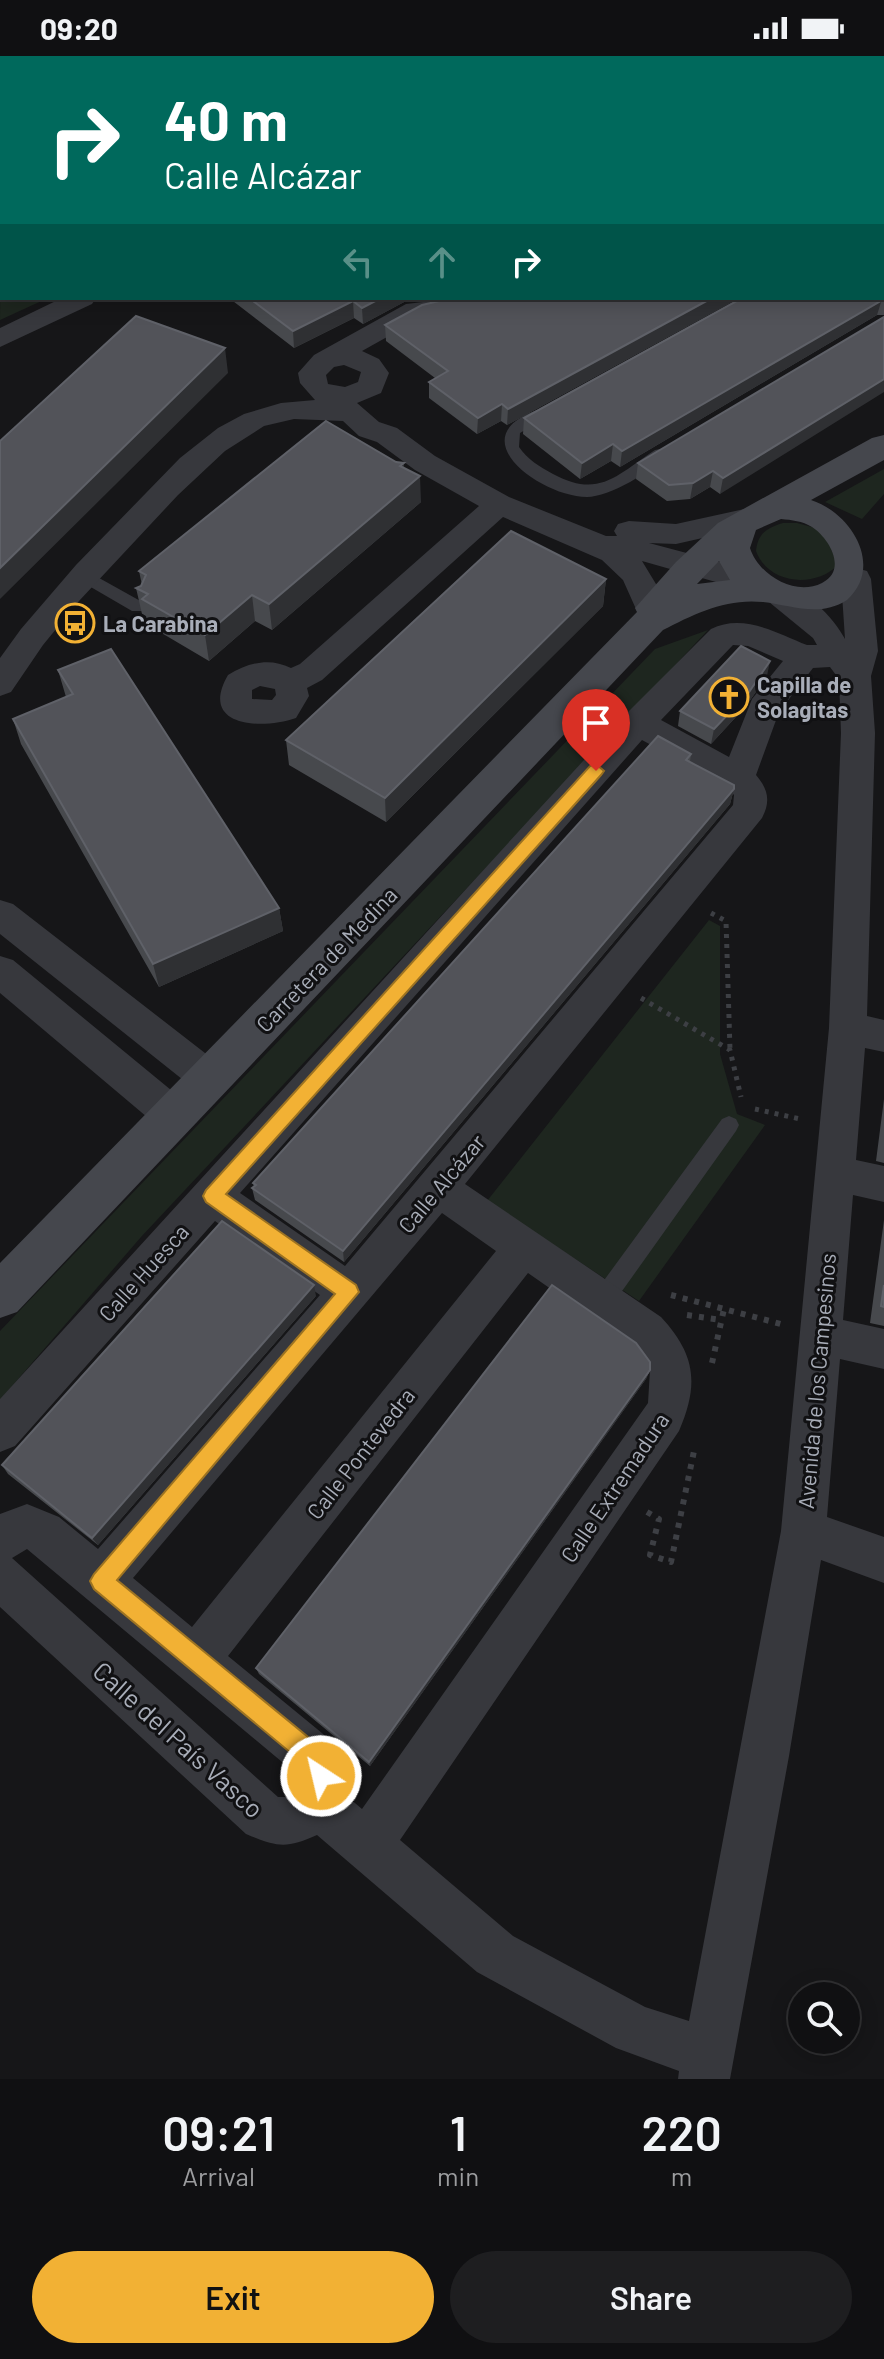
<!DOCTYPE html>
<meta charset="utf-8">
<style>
body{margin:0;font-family:Barlow,sans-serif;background:#1e1e20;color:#f1f3f6;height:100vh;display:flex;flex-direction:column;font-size:30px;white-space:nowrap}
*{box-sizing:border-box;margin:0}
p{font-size:26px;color:#9c9d9f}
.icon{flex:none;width:44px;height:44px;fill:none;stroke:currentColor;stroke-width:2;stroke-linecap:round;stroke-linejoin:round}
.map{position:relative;height:2023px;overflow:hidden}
.side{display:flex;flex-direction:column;background:#101012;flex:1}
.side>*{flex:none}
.banner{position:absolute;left:0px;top:0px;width:884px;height:244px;box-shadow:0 4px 20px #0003,0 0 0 2px #303032;background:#00695c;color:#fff;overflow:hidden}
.tools{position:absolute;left:788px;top:1926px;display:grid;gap:16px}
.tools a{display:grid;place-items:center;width:72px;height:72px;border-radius:50%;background:#101012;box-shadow:0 4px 20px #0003,0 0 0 2px #303032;font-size:40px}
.pin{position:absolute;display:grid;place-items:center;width:68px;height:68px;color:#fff;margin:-82px -34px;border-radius:50% 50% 50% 0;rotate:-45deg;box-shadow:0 0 8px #0007}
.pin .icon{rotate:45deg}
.me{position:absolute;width:88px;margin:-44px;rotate:325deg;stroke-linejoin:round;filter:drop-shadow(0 0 6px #0008)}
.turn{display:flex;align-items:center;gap:28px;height:168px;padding:0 32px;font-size:36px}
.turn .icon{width:104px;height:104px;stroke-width:2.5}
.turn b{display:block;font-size:56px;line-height:68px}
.lanes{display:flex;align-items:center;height:76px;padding:0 32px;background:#0003;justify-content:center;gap:40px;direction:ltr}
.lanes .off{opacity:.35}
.eta{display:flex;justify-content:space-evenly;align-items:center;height:136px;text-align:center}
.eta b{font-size:48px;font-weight:600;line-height:56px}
.action{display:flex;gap:16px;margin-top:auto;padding:16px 32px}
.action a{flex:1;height:92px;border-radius:48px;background:#f2b134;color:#111;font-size:32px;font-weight:600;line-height:92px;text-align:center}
.action a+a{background:#1e1e20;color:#f1f3f6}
.status{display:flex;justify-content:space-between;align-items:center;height:56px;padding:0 40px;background:#101012;direction:ltr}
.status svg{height:22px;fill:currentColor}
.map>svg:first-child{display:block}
.green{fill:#1e261f}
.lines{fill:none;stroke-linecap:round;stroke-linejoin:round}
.path-far2{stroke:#3d3f44;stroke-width:3;stroke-dasharray:3 4;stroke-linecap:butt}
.path-far1{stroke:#3d3f44;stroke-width:5;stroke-dasharray:4 6;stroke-linecap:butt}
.path{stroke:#3d3f44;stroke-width:6;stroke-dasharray:5 7;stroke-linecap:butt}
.lane{fill:#37383d;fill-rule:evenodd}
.street{fill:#37383d;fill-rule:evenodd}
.secondary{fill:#45474d;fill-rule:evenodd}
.wall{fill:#47494d}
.shaded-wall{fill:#2f3033}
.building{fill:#525359;stroke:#5f6168;stroke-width:2}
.route{fill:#f2b134;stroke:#9d7322;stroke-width:2}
.labels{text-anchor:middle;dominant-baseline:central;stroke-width:6;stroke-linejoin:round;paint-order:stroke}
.poi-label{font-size:22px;font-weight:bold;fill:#a8adb8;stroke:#111113;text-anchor:start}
.street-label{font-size:22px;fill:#a8adb8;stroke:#111113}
.near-street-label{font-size:26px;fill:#a8adb8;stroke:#111113}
</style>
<div class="status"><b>09:20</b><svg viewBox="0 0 49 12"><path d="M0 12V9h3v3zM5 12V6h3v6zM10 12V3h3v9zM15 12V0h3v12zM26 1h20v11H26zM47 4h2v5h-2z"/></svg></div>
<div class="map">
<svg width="884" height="2023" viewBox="0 0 884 2023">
<rect width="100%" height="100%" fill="#161618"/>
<!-- green -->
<path class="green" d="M2 53V242H48L0 264Z
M884 413V438L862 463 825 446Z
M783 467H797L823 474 838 509C814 533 768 528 756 495 758 477 767 472 783 467Z
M708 574 141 1181 0 1344V1275L655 593Z
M709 864 720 870V998L737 1058 765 1069 639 1245 487 1145Z"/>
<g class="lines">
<!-- path-far2 -->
<path class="path-far2" d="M30 0 34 2
M597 2 602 0"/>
<!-- path-far1 -->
<path class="path-far1" d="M711 857 726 865 730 994
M641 942 730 994 741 1041
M755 1053 800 1063"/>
<!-- path -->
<path class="path" d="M671 1239 781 1268
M687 1259 721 1264
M712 1307 724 1253
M647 1456 659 1463 650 1499 671 1506 694 1395"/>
<!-- lane -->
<path class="lane" d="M544 352 551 357 549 360 520 377 519 391C527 403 540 411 553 418 599 443 617 419 655 394L660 393 668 398C653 415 609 441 587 441 540 441 454 378 544 352Z
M83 513 144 547 146 551 144 555H132L77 523V515Z
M729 1060 736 1063 739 1069 736 1075 610 1252 602 1255 594 1252 591 1245 594 1238 722 1063Z"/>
<!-- street -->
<path class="street" d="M69 0H96L67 2Z
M202 0H230L232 2H204Z
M0 31H2L0 46Z
M62 242H96L92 248 0 291V272Z
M432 245 441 247 445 253 441 259 421 262 362 295 379 303 389 317 381 337 357 347 379 366 397 372 435 400 509 441 606 480H617L614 475 618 468 629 465 676 468 749 452 760 455 764 462 760 469 676 488 649 487 762 517 766 525 762 533 751 536 642 505 659 533 667 554 662 562 651 565 640 562 623 524 602 504 503 461 322 624 307 632 309 640 296 662C261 674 198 671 228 619 248 607 269 601 291 612L300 608 479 450 415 414 377 386 359 380 343 365 294 363 264 370 225 395 178 439 79 545 43 589 11 636 0 640V602L21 573 76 509 180 402 218 372 244 358 281 347 315 344 300 327 298 317 314 299 406 248ZM344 309 361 316 358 326 345 331 328 328 326 319 334 311ZM260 630 275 633 276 639 272 644 252 643V634Z
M856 512 867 515 871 523 878 595 871 620 875 677 867 960 884 964V996L865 992 856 1104 884 1110V1146L853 1139 843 1264 884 1273V1313L840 1303 827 1461 884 1481V1527L821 1504 789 1700 730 2023H678L679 2015 616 1992 477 1916 317 1779C286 1793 277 1791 246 1778L0 1551V1458L27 1448 59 1461 98 1493 320 1239 215 1165 15 1390 0 1396V1343L626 658 711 573C743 557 777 577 807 589H817L813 582 769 546 765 538 769 530C797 522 833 560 845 583L841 523 845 515ZM733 589 748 590 783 605 752 643 729 701 661 664ZM830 611 839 623 841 677 829 972 781 1475 689 1965 645 1951 513 1880 400 1784 679 1375C699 1328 696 1299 661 1261L465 1128 762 762C771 745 768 733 756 719L779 656 813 612ZM642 684 726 730 734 739 733 749 345 1210 240 1137ZM442 1157 496 1195 192 1571 133 1522ZM528 1217 631 1289 650 1314 648 1347 362 1753 342 1736V1712L328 1682 228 1600ZM27 1493 294 1716V1734L287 1741H278L12 1502Z
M0 844 13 848 223 1011 229 1023 223 1035 210 1039 197 1035 0 878Z
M0 900 13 904 188 1048 193 1060 188 1072 174 1077 160 1072 0 937Z"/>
<!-- secondary -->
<path class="secondary" d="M884 379V404L811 444C852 457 884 511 847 544 819 562 791 549 763 546 726 542 694 558 663 574L17 1256 0 1262V1207L637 556 635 552 676 506 718 467 872 382ZM781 463C792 464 802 465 812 471 829 482 848 514 822 527 794 541 758 518 750 492L756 474ZM719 505 730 524 697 528Z"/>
</g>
<!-- wall -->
<path class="wall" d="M611 0H884V43L883 42 884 44V259H877L620 411 611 405 580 423 523 378 524 362 882 242V2H610Z
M229 242H739L507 369 501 365 477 378 429 342V326L435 322 386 285 385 269 442 244 406 245 363 268 354 262 294 292Z
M884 261 720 438 710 431 690 443 667 445 636 423 638 407Z
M404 412 421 446 272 574 255 565 209 605 148 569 146 560 142 558 136 532 141 530 142 529 139 515Z
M606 523 603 550 386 766 289 709 286 684Z
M58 614 279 852 283 875 159 931 21 688 13 663 66 641Z
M767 620 746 650 711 688 678 670 680 655Z
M691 698 690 706 734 733 730 748 344 1206 255 1144 252 1132 254 1131 253 1127Z
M884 1043V1107L876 1105Z
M884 1164V1270L870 1267Z
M316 1240 98 1489 8 1418 2 1409Z
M650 1314 646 1323 370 1710 259 1618 256 1612Z"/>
<!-- shaded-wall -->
<path class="shaded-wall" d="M381 242H406V245L363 268 362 252Z
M712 242H739L507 369 508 353Z
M882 243 877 259 620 411 622 395Z
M353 245 354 262 294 292 293 275Z
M225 292 228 317 0 543V512Z
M884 323V336L720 438 723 422Z
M502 348 501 365 477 378 478 362Z
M613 388 611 405 580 423 582 407Z
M404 407 405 433 420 420 421 446 272 574 269 548Z
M713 415 710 431 690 443 693 427Z
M606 523 603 550 386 766 385 742Z
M252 539 255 565 209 605 205 579Z
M770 605 767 620 746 650 711 688 714 673Z
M734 733 730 748 344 1206 343 1195Z
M279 852 283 875 159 931 153 908Z
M314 1229 316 1240 98 1489 92 1482Z
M650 1314 646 1323 370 1710 369 1706Z"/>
<!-- building -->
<path class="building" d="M627 0H884V28L883 29V44H884V243L622 395 613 388 582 407 524 362 742 242H882V2H630Z
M249 242H381L362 252 353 245 293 275Z
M445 242H712L508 353 502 348 478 362 429 326 448 315 385 269 422 249 444 244Z
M136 260 225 292 0 512V385Z
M884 261V323L723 422 713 415 693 427 669 429 638 407Z
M326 365 396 406 404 407 400 410 420 420 269 548 252 539 205 579 142 543 148 538 136 532 141 530 146 519 139 515Z
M511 475 606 523 385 742 286 684Z
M741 590 770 605 749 636 714 673 680 655Z
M111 593 279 852 153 908 13 663 73 638 58 614Z
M658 680 691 698 686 704 734 729V733L343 1195 252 1132 256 1129 253 1127Z
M222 1165 314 1229 92 1482 2 1409Z
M552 1229 636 1287 650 1306V1314L369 1706 256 1612Z
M884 1229V1251L881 1250Z"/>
<!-- route -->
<path class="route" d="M596 708 604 715 601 719 226 1138 356 1229 359 1236 117 1524 319 1690 333 1720 330 1729 321 1732 313 1729 303 1707 94 1533 90 1525 94 1518 335 1238 206 1146 203 1140 206 1134 590 710Z"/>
<!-- icons -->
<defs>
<g id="bus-ring" transform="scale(2)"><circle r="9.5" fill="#111113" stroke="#f2b134" stroke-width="1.5"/><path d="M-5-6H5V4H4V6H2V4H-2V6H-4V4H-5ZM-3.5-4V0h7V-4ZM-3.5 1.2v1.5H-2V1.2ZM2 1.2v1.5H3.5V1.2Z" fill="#f2b134"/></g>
<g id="church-ring" transform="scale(2)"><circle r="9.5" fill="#111113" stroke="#f2b134" stroke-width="1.5"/><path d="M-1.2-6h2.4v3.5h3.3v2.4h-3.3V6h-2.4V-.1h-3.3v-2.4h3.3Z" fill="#f2b134"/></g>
</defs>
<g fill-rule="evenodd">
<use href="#bus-ring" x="75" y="567"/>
<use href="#church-ring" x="729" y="641"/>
</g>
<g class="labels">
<!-- poi labels -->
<g class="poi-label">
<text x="103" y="567">La Carabina</text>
<text x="757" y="628">Capilla de<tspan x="757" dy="25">Solagitas</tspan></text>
</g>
<!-- street labels -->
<g class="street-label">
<text transform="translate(326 903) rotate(-46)">Carretera de Medina</text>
<text transform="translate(441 1127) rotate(-50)">Calle Alcázar</text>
<text transform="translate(143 1216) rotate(-48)">Calle Huesca</text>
<text transform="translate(816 1325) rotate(-85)">Avenida de los Campesinos</text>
<text transform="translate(360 1397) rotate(-52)">Calle Pontevedra</text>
<text transform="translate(614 1431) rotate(-56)">Calle Extremadura</text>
</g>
<!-- near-street labels -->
<g class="near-street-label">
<text transform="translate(179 1683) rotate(42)">Calle del País Vasco</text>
</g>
</g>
</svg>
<div class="tools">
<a><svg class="icon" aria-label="search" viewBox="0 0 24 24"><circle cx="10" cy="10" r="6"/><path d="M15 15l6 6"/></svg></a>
</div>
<div class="pin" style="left:596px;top:715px;background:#d93025"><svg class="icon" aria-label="arrive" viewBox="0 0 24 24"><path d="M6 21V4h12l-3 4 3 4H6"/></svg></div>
<svg class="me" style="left:321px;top:1720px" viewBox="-20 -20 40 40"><circle r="17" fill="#f2b134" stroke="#fff" stroke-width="3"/><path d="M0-11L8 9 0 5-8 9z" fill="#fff"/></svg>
<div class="banner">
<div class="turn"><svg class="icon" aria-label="right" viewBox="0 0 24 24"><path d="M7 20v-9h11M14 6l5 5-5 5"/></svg><div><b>40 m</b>Calle Alcázar</div></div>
<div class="lanes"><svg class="icon off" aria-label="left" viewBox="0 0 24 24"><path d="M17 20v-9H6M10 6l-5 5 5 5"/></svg><svg class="icon off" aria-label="ahead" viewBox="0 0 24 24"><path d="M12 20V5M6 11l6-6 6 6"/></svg><svg class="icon" aria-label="right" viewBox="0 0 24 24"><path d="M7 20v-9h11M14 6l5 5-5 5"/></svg></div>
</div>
</div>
<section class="side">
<div class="eta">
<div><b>09:21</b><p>Arrival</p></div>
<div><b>1</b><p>min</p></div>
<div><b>220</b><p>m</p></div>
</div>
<div class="action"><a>Exit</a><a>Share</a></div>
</section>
